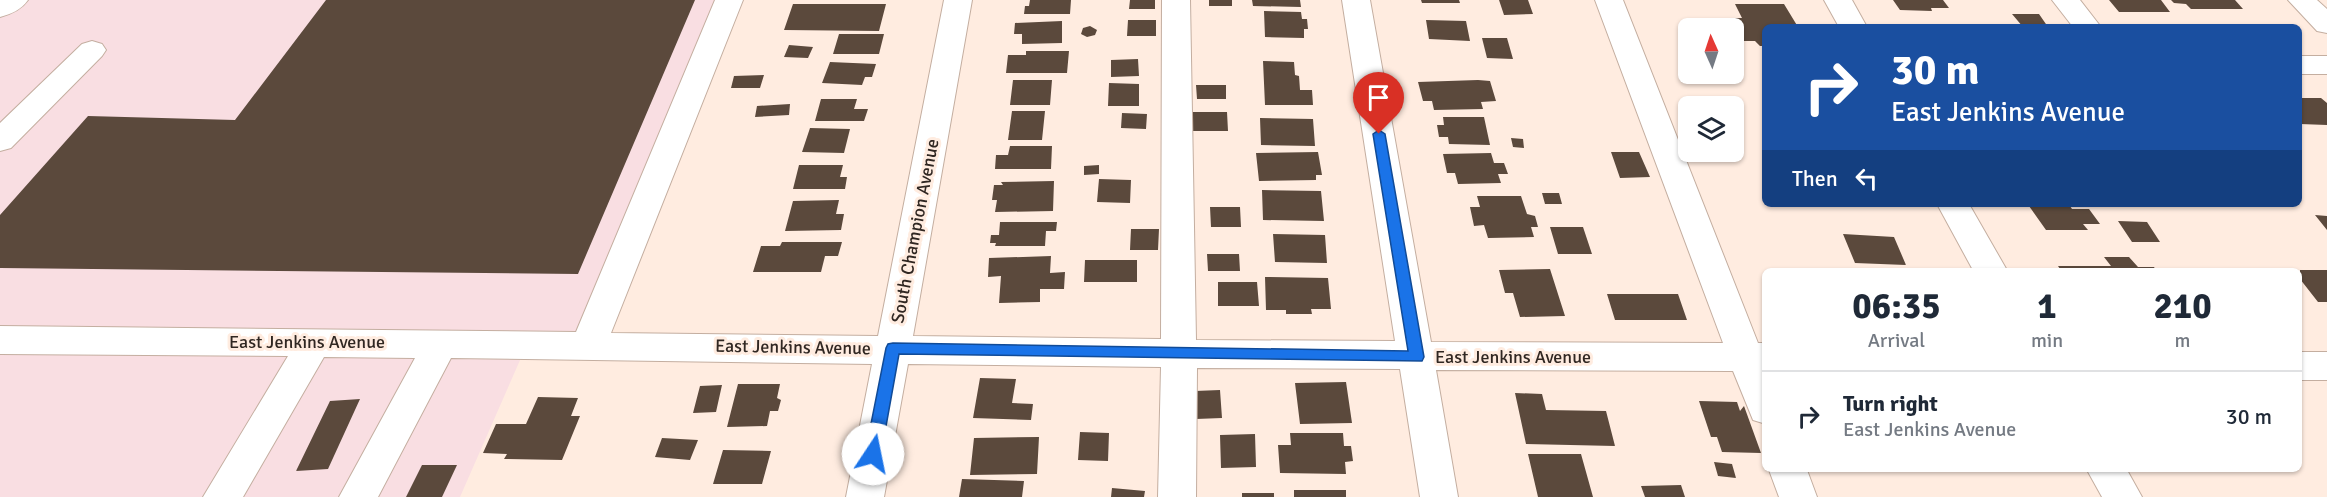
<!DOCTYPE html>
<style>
body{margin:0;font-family:Signika,sans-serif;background:#f2f2f3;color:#1f2937;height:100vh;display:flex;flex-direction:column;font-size:22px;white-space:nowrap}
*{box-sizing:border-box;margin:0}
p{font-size:20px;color:#747a83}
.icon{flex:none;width:33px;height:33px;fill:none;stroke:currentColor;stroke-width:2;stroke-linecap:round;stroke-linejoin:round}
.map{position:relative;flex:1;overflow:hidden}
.sheet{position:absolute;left:1762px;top:268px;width:540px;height:204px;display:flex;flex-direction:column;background:#fff;border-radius:9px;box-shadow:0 2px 4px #0004}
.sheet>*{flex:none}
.guide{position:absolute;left:1762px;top:24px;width:540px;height:183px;border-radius:9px;box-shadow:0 2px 4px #0004;background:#1a4fa0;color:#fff;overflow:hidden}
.needle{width:39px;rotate:357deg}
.buttons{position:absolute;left:1678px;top:18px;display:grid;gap:12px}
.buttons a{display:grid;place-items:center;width:66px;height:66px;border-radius:9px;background:#fff;box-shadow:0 2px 4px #0004;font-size:30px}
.pin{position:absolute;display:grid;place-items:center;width:51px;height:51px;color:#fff;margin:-62px -26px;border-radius:50% 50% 50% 0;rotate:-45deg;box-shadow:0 0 6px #0007}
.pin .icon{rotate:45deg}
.me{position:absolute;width:66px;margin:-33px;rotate:11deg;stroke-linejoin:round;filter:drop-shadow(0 0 4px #0008)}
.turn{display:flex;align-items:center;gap:21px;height:126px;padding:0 30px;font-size:27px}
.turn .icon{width:78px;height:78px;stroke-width:2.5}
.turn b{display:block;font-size:42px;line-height:51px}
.then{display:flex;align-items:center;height:57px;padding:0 30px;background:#0003;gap:12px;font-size:22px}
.eta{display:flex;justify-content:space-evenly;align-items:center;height:102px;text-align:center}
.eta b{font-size:36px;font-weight:700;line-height:42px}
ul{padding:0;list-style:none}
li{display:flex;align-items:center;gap:18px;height:90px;padding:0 30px;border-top:2px solid #e0e1e3}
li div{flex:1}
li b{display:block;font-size:22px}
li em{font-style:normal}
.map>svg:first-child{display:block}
.industrial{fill:#f9dee2}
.building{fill:#5b493c}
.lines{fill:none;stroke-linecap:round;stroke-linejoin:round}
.minor-casing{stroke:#c4aea0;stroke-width:2}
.minor{fill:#fff;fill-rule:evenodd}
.route{fill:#1a73e8;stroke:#114b97;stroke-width:1.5}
.labels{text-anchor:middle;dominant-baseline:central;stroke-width:6;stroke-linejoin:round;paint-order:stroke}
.street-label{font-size:18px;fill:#302722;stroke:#ffece0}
</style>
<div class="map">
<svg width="2327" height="497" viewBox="0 0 2327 497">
<rect width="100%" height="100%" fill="#ffece0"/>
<!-- industrial -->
<path class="industrial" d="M0 0H733L597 335H531L460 497H0Z"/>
<!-- building -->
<path class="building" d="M326 0H695L578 274 0 268V215L88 116 235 120Z
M1030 0H1071L1070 14H1024L1025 6H1029Z
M1130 0H1155V9H1129Z
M1209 0H1232V6H1209Z
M1252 0H1300L1301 7 1253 6Z
M1421 0H1459L1460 3H1422Z
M1499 0H1528L1533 14 1504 15Z
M1893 0H1943L1949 8H1931L1932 11 1900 10Z
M2109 0H2161L2170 12H2119Z
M2171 0H2235L2243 9H2191L2186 4 2174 3Z
M793 4H886L879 31 784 30Z
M1735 4H1784L1798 27H1766V46H1760L1755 41H1734V28H1689V35L1684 24 1734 23 1732 18H1742Z
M1264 11 1301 12 1302 19H1307L1308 29H1304V38L1265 37Z
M2012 14H2039L2048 27H2023Z
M1128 20H1156V36H1127Z
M1426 20 1466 21 1470 41 1429 39Z
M1062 21V43L1022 44V34H1014L1015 23Z
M1090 26 1097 30 1095 35 1087 37 1081 34 1083 28Z
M839 34H884L879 54H833Z
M1482 38H1507L1513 59 1487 58Z
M789 45 813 47 808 58 784 57Z
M1026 51H1069L1067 73H1006L1008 55H1026Z
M1138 59 1139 76 1111 77V60Z
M1263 61 1294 62 1295 75 1299 76 1300 90H1312L1313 105H1265Z
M830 62 876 64 872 77H865L862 85 822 83Z
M764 75 760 88H731L734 76Z
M1013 80H1052L1050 105H1010Z
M1478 80 1490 81 1496 101 1481 102 1483 109 1434 110 1432 101H1423L1418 82Z
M1109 83 1139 84V106H1108Z
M1196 85H1226V99H1197Z
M2300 98H2321L2327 103V125L2300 124Z
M821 99H857L854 109H868L864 121H815Z
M790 104 789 115 755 117 757 106Z
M1012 111H1045L1042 140H1008Z
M1189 112H1227L1228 131H1190Z
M1122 113 1147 114 1146 129 1121 128Z
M1443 117H1484L1490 145 1449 144 1448 137H1439L1437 125H1444Z
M1260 118 1313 119 1315 146 1261 145Z
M810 128 850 129 844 153 802 152Z
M1511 138 1523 139 1524 148 1513 147Z
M1010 146H1052L1051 169H995L996 155H1008Z
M1318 152 1322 175H1316V180L1259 181 1256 153Z
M1611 152H1639L1650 177 1620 178Z
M1491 153 1494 163H1504L1508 174H1498L1501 183 1458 184 1455 173H1447L1443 154Z
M799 165H843L840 177H847L845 189H793Z
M1099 165V174L1084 175V166Z
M1099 179 1131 180 1130 203 1097 202Z
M1054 181 1053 211 995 212 997 200H992L994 185H1003L1001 182Z
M1262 190 1321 191 1324 221 1263 220Z
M1542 193H1559L1562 204H1545Z
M1477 196H1521L1527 214 1535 216 1538 227H1531L1534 237 1488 238 1484 225 1474 226 1470 207H1480Z
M839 200 836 214H844L841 230 785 231 793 201Z
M2029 206H2070L2072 209H2089L2100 224H2083L2088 230H2046Z
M1210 207H1240L1241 227H1211Z
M2315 215 2327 216V230Z
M2118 221 2147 222 2160 242H2132Z
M1000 222H1057L1056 231H1046L1045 246H995L996 243H990L991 235H999Z
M1550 227H1583L1592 254H1558Z
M1131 229H1159L1158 250H1130Z
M1273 234 1325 235 1327 263 1275 262Z
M1843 234 1894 237 1906 265 1855 263Z
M782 242H842L838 256H825L821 272H753L761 246H780Z
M1207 254H1239L1240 271H1208Z
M1051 256 1050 273 1065 272 1064 289H1040V302L999 303 1001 276 988 277 989 258Z
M2104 257H2129L2138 267H2154L2157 272H2062L2058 266H2111Z
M1085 260H1137V282H1084Z
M1550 269 1565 316 1520 317 1513 293H1505L1499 270Z
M2300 270H2327V302H2318L2300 279Z
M1265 277 1328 278 1331 309H1311L1312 314H1286V310H1266Z
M1218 282H1257L1259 306H1218Z
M1607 294H1678L1687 320H1615Z
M980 378 1016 379 1012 403 1033 404 1031 420 973 418Z
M1346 382 1352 423 1300 424 1295 383Z
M738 384H780L777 398 781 400 778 411H770L767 426 727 427Z
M722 385 716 412 693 413 700 386Z
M1220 390 1222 418 1196 419 1195 391Z
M1515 393 1542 394 1546 410 1606 411 1615 446 1526 444Z
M538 397 578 398 571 416H580L562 460 504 459 507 454 483 453 496 424H526Z
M360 399 328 469 296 471 330 401Z
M1699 401 1737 402 1740 411 1744 406 1761 453 1722 452 1717 437H1711Z
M1080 432 1109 433 1108 461 1078 460Z
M1290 433H1343L1344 446H1351L1353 461 1345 462 1346 474 1280 473 1278 445H1291Z
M1255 434 1256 467 1221 468 1220 435Z
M1039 437 1037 474 970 475 974 438Z
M662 438 698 440 690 460 655 457Z
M723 450 771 451 762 484H713Z
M1528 454H1581L1593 497H1538Z
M1714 462 1732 464 1736 478 1718 476Z
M422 465H457L442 497H406Z
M962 479 1024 481 1022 497H959Z
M1681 485 1685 497H1645L1641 486Z
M1112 488 1145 491 1144 497H1111Z
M1294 490H1346V497H1294Z
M1242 493H1274V497H1242Z"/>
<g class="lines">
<!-- minor casing -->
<g class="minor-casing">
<path id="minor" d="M0 0H28C21 10 11 14 0 17Z
M715 0H743L611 333 878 336 944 0H972L913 336 1161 339 1162 0H1190L1196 340 1395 341 1342 0H1370L1431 342 1723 343 1595 0H1623L1758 343H1766V424L1753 420 1733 371 1436 370 1458 497H1420L1400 369 1197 368 1196 497H1158L1161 367 908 364 884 497H846L872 364 451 358 378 497H339L415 358 324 357 243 497H203L288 356 0 354V326L576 332Z
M1824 0H1852L1867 27H1839Z
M2052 0H2080L2101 27H2073Z
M2288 0H2317L2327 9V33L2317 31Z
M92 41 102 44 106 50 102 56 11 148 0 151V123L82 44Z
M2300 56H2327V74H2300Z
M1937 204H1969L2008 272H1974Z
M2300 352H2327V380H2300Z
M1769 470H1807L1817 497H1779Z
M2087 470H2127L2142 497H2102Z"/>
</g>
<!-- minor -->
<use href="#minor" class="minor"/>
</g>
<!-- route -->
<path class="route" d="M1379 130 1385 134 1424 357 1422 361 899 354 881 454 879 459 873 461 868 459 865 454 886 348 888 344 893 343 1408 351 1373 134Z"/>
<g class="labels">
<!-- street labels -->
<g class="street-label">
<text transform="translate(915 231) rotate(-79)">South Champion Avenue</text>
<text x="307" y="342">East Jenkins Avenue</text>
<text transform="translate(793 347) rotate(1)">East Jenkins Avenue</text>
<text x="1513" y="357">East Jenkins Avenue</text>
</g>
</g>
</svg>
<div class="buttons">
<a><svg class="needle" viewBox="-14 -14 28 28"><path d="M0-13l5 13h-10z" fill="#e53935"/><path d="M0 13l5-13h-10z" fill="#747a83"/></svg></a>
<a><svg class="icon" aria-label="layers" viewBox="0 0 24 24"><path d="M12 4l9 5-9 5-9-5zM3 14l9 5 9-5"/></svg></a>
</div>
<div class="pin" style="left:1379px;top:134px;background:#d93025"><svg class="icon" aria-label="arrive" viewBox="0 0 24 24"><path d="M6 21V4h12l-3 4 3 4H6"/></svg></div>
<svg class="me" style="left:873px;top:454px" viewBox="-20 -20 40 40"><circle r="19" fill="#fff"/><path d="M0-13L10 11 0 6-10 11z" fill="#1a73e8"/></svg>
<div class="guide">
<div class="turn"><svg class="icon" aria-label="right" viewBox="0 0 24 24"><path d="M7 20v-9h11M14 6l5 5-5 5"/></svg><div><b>30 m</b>East Jenkins Avenue</div></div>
<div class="then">Then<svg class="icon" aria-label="left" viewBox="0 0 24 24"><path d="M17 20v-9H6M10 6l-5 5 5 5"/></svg></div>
</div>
<section class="sheet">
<div class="eta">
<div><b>06:35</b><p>Arrival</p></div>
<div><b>1</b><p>min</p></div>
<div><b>210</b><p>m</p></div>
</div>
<ul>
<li><svg class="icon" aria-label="right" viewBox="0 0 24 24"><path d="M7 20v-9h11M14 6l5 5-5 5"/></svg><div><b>Turn right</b><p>East Jenkins Avenue</p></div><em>30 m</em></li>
</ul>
</section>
</div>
